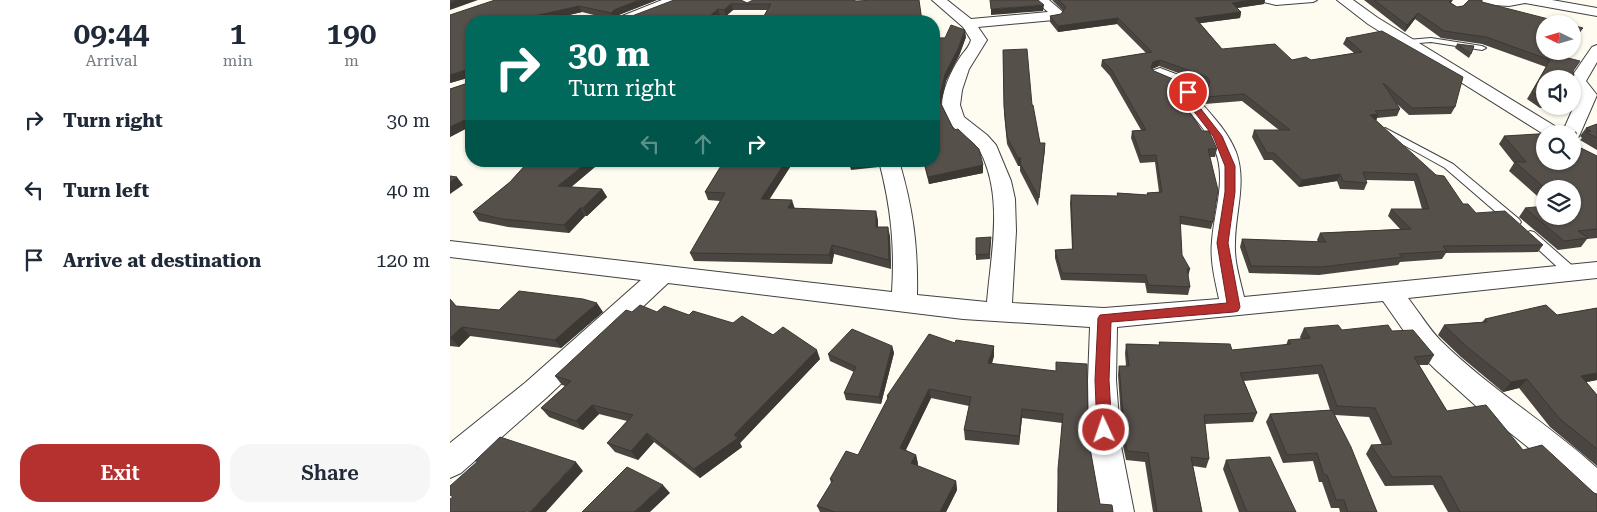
<!DOCTYPE html>
<style>
body{margin:0;font-family:"Roboto Serif",serif;background:#f6f6f7;color:#1f2937;height:100vh;display:flex;flex-direction:column;font-size:19px;white-space:nowrap}
*{box-sizing:border-box;margin:0}
p{font-size:16px;color:#747a83}
.icon{flex:none;width:28px;height:28px;fill:none;stroke:currentColor;stroke-width:2;stroke-linecap:round;stroke-linejoin:round}
.map{position:relative;flex:1;overflow:hidden}
.panel{display:flex;flex-direction:column;background:#fff;width:450px}
.panel>*{flex:none}
.hud{position:absolute;left:15px;top:15px;width:475px;height:152px;border-radius:20px;box-shadow:0 1px 4px #0004;background:#00695c;color:#fff;overflow:hidden}
.needle{width:32px;rotate:275deg}
.tools{position:absolute;left:1086px;top:15px;display:grid;gap:10px}
.tools a{display:grid;place-items:center;width:45px;height:45px;border-radius:50%;background:#fff;box-shadow:0 1px 4px #0004;font-size:25px}
.pin{position:absolute;display:grid;place-items:center;width:42px;height:42px;color:#fff;margin:-21px;border:2px solid #fff;border-radius:50%;box-shadow:0 1px 5px #0007}
.me{position:absolute;width:55px;margin:-28px;rotate:357deg;stroke-linejoin:round;filter:drop-shadow(0 0 4px #0008)}
.turn{display:flex;align-items:center;gap:18px;height:105px;padding:0 20px;font-size:22px}
.turn .icon{width:65px;height:65px;stroke-width:2.5}
.turn b{display:block;font-size:35px;line-height:42px}
.lanes{display:flex;align-items:center;height:48px;padding:0 20px;background:#0003;justify-content:center;gap:25px;direction:ltr}
.lanes .off{opacity:.35}
.eta{display:flex;justify-content:space-evenly;align-items:center;height:85px;text-align:center}
.eta b{font-size:30px;font-weight:600;line-height:35px}
.action{display:flex;gap:10px;margin-top:auto;padding:10px 20px}
.action a{flex:1;height:58px;border-radius:20px;background:#b5312f;color:#fff;font-size:20px;font-weight:600;line-height:58px;text-align:center}
.action a+a{background:#f6f6f7;color:#1f2937}
ul{padding:0;list-style:none}
li{display:flex;align-items:center;gap:15px;height:70px;padding:0 20px}
li div{flex:1}
li b{display:block;font-size:19px}
li em{font-style:normal}
main{display:flex;flex:1;min-height:0}
.map>svg:first-child{display:block}
.lines{fill:none;stroke-linecap:round;stroke-linejoin:round}
.lane-casing{stroke:#414141;stroke-width:2}
.street-casing{stroke:#414141;stroke-width:2}
.lane{fill:#fff;fill-rule:evenodd}
.street{fill:#fff;fill-rule:evenodd}
.wall{fill:#4a4540}
.shaded-wall{fill:#3c3834}
.building{fill:#56504b;stroke:#3c3834}
.route{fill:#b5312f;stroke:#76201f}
</style>
<main>
<section class="panel">
<div class="eta">
<div><b>09:44</b><p>Arrival</p></div>
<div><b>1</b><p>min</p></div>
<div><b>190</b><p>m</p></div>
</div>
<ul>
<li><svg class="icon" aria-label="right" viewBox="0 0 24 24"><path d="M7 20v-9h11M14 6l5 5-5 5"/></svg><div><b>Turn right</b></div><em>30 m</em></li>
<li><svg class="icon" aria-label="left" viewBox="0 0 24 24"><path d="M17 20v-9H6M10 6l-5 5 5 5"/></svg><div><b>Turn left</b></div><em>40 m</em></li>
<li><svg class="icon" aria-label="arrive" viewBox="0 0 24 24"><path d="M6 21V4h12l-3 4 3 4H6"/></svg><div><b>Arrive at destination</b></div><em>120 m</em></li>
</ul>
<div class="action"><a>Exit</a><a>Share</a></div>
</section>
<div class="map">
<svg width="1147" height="512" viewBox="0 0 1147 512">
<rect width="100%" height="100%" fill="#fefcf0"/>
<g class="lines">
<!-- lane casing -->
<g class="lane-casing">
<path id="lane" d="M805 0H867L863 2 826 5Z
M981 38 1032 46 1036 48 1032 50 981 42 957 44 953 42 957 40Z
M935 128 1003 164 1069 219 1071 222 1069 225H1061L995 168 932 133 930 131Z
M1080 231 1084 232 1126 269 1127 272 1126 275H1116L1076 238 1074 235Z"/>
</g>
<!-- street casing -->
<g class="street-casing">
<path id="street" d="M212 0H231L229 3 184 21H165L167 18Z
M398 0H435C428 7 409 6 399 4Z
M482 0H497L521 19 598 12 584 0H599L614 13 609 19 604 20 528 27 537 40 519 69 512 90 510 105 514 117 537 135 546 145 561 181 565 199 566 231 562 303 654 308 769 299C765 280 760 261 762 241 764 211 777 179 765 150 757 129 740 114 727 96L732 88 704 76 702 73 704 70 710 68 755 85 757 89 755 93 745 96C760 113 777 130 786 152 797 182 785 213 785 243 784 262 790 279 794 297L1147 262V278L958 298C969 312 979 329 991 341 1039 388 1097 423 1147 468V505L1135 500 1093 459 1026 406 985 369 970 354 933 301 667 327 666 380 671 446 684 512H650L639 446 638 380 640 327 513 319 218 283 96 398 11 473 0 478V443L76 382 191 280 0 257V241L442 292C445 246 441 207 429 161H449C463 208 468 246 467 295L537 302C541 253 554 197 530 151 520 133 493 130 492 105 492 91 501 71 509 59 513 52 519 48 521 40L513 27Z
M887 0H903L928 18 1113 131 1129 95 1122 86V79H1120L1142 47 1147 45V62L1136 81 1147 95 1130 134 1128 138 1122 139V134H1095V135L918 24Z
M1020 0H1102L1147 8V16L1075 3 1059 6 1027 4Z"/>
</g>
<!-- lane -->
<use href="#lane" class="lane"/>
<!-- street -->
<use href="#street" class="street"/>
</g>
<!-- wall -->
<path class="wall" d="M207 0 166 16 164 20 132 12 93 21H21V126L0 137V89L18 83V78L0 83V15Z
M602 0H815L814 4 787 8 791 12 790 18 750 23 772 49 842 60H861L904 53 893 44 896 38 1005 107 1001 114 959 115 947 104 950 109 947 116 927 118 926 121 1013 204 1026 213 1093 245 1088 252 996 253 992 259 950 262 948 265 869 275 799 273 790 247 792 239 868 242 867 240 870 233 950 229 938 216 941 209H972L964 181 916 180 917 183 914 190 890 189 887 181 849 187 822 160H814L802 137 804 130H829L792 101 755 104 748 97 750 90 758 87 756 83 709 66 702 69 704 71 729 89 728 91 733 99V102L752 131 767 149 765 157H760L763 222 761 229 730 224 732 255 740 287 738 295 697 293 695 283 611 280 605 258V250L622 249 620 203 621 195 667 196V193L697 195V193L709 192 705 162 690 163 681 138 682 131 691 130 660 76 651 66 652 60 696 53 667 24 608 32 600 22V16L611 14 613 11Z
M914 0H1003L1001 3 1007 7 1032 2 1112 51 1108 55 1095 79V106H1108L1090 108 1077 99 1096 67 1032 44 991 38 965 19 955 32Z
M292 1 297 3 407 1H469L472 21H311L317 10H283L276 16H270L264 21H176L174 16H182Z
M516 37 509 56 496 81 491 103 504 130 533 165V173L479 184 473 161H484V38Z
M1007 44 1021 54 1019 58 1005 48Z
M553 50 582 105 590 143H595L588 206 570 171V166H568L557 144 554 113Z
M1147 124V150L1130 140 1132 138 1130 136 1136 128Z
M1095 134 1127 146 1147 156V238L1137 239 1131 247 1108 250 1069 217 1075 208 1122 216V189H1095V203L1059 171 1064 163 1049 144 1054 136Z
M79 161H152L121 187 152 189 157 197 137 216H135L119 233 58 227 29 221 23 212 60 182Z
M274 161H344L319 199 345 208 428 220V227L440 236 441 269 384 254 382 264 244 261 240 253 270 201 258 200 255 192Z
M526 238 541 241 540 259 526 260Z
M0 299 6 306 49 310 153 312 111 348 20 336 9 347 0 346Z
M1147 308V380L1136 382 1147 395V466L1100 427 1069 388 1053 392 1011 357 988 335 994 325 1032 322 1035 319 1107 315Z
M182 312H207L239 315 323 335 370 359 290 443 292 447 250 478 204 442 188 460 165 452 157 443 177 421 149 414 133 430 99 417 91 408 115 386 112 385 105 376Z
M854 328 892 330 942 331 984 355 978 365H969L997 411 1073 450 1147 512H998L983 485 935 486 916 454 921 445H932L919 417 885 415 927 512H890L889 508H881L872 482H869L863 461 833 463 816 422 820 414 880 410 868 374 794 381 807 413 803 422 755 424 759 459 756 468 743 466 752 512H703L695 462 676 460 673 446 668 375 669 366H676L675 353 676 344 709 345V342L782 350 836 345 838 340 851 339 850 337Z
M442 346 444 353 431 404 396 400 394 393 404 372 380 361 378 354Z
M544 356 542 364 605 371 638 437 650 504 663 512H607L608 478 612 423 572 418 569 445 515 440 514 430 519 406 481 398 456 450 466 455 468 464 467 466 506 481 507 490 496 512H370L367 506 381 483 380 479 408 455 437 400V396Z
M776 460 846 512H789L773 469Z"/>
<!-- shaded-wall -->
<path class="shaded-wall" d="M7 0H28L0 10V3Z
M189 0H207L166 16 164 20 161 13 164 10Z
M803 0H815L814 4 780 9 782 3Z
M281 4 283 10 276 16 274 10Z
M594 5 593 11 541 15V9Z
M129 6 132 12 93 21H62Z
M268 9 270 16 264 21H254Z
M791 12 790 18 744 24 745 18Z
M968 13 965 19 955 32 957 25Z
M187 16 189 21H184L182 18Z
M668 18 667 24 608 32V26Z
M1133 28 1129 34 1122 41V38Z
M515 30 516 37 509 56 496 81 490 108 489 100 495 74Z
M1109 51H1112L1102 62 1106 55Z
M710 60 709 66 702 69 701 68 703 62Z
M16 70 20 77 0 83V75Z
M730 82 729 89 725 96 726 89Z
M928 114 926 121 920 115Z
M21 117V126L0 137V127Z
M595 143V150L588 206 589 198Z
M568 158H571L570 166H568Z
M139 161H152L113 194 108 186Z
M336 161H344L314 208 311 199Z
M413 161H428L429 167 401 170 399 163Z
M451 161H469L452 164Z
M533 165V173L479 184 478 177Z
M890 174 887 181 849 187 852 180Z
M7 177 13 185 0 194V182Z
M152 189 157 197 137 216 133 208Z
M342 200 345 209 338 208Z
M130 208 135 216 119 233 114 225Z
M426 211 428 220V236L426 227Z
M438 227 440 236 441 269 439 260Z
M382 245 384 254 382 264 379 255Z
M737 269H740L738 277Z
M147 303 153 312 111 348 105 340Z
M12 327 20 336 9 347 1 338Z
M442 346 444 353 431 404 429 397Z
M544 346V356L538 373V363Z
M367 350 370 359 290 443 292 447 250 478 244 469 284 435Z
M1147 373V380L1122 385 1131 376Z
M1077 379 1069 388 1053 392 1061 382Z
M479 389 481 398 452 457 450 448Z
M142 405 149 414 133 430 126 421Z
M572 409V418L569 445V436Z
M197 433 204 442 188 460 181 451Z
M466 455 468 464 463 472 461 463Z
M126 462 133 471 96 512H80Z
M506 481 507 490 496 512H490Z
M213 485 220 493 200 512H184Z"/>
<!-- building -->
<path class="building" d="M0 0H7L0 3Z
M45 0H189L164 10 161 13 129 6 62 21H21V117L0 127V89L18 83 19 72 16 70 0 75V15Z
M224 0H291L297 3 303 0H400L407 1 424 0H469L472 21H311L321 4H281L274 10 268 9 254 21H216L187 16 182 18 174 16H182Z
M540 0H588L594 5 541 9Z
M608 0H803L782 3 791 12 745 18 772 49 825 44 842 60 856 57 861 60 912 52 896 38 932 31 1013 77 1005 107 962 108 933 83 950 109 925 111 928 114 920 115 986 175 994 176 1013 204H1018L1026 213 1055 211 1093 245 993 246 997 251 949 254 952 257 872 267 801 266 792 239 876 242 870 233 961 229 941 209H979L967 174 913 172 917 183 893 181 890 174 852 180 824 153H817L804 130H840L794 94 756 97 750 90 758 87 760 82 757 77 710 60 703 62 701 68 704 71 730 82 726 89 733 99H731L752 131H759L767 149H758L768 190 763 222 730 216 732 255 740 269H737L740 287 698 285 696 275 612 273 605 250 623 249 621 195 668 196 667 193 698 195 697 193 712 192 706 155 691 156 682 131 696 130 661 69 652 60 702 52 668 18 608 26 600 16 611 14 616 7Z
M924 0H1001L999 2 1007 7 1013 6 1019 0H1032V2L1118 24H1095V51H1109L1106 55 1130 61 1123 71 1124 75 1122 79H1095V100H1094L1082 92 1100 60 1036 37 994 31 968 13 957 25Z
M501 25 515 30 508 49 495 74 489 100 504 130 508 129 529 149 533 165 478 177 474 161H484V65L485 61H484V38H495Z
M1122 25 1133 28 1122 38Z
M1007 44 1024 46 1021 54Z
M577 49 582 105H583L590 143H595L589 198 570 163 571 158H568L557 137 554 106 553 50Z
M1147 124V138L1136 132 1141 131 1136 128Z
M1126 132 1127 146 1147 156V229L1128 231 1138 238 1114 241 1075 208 1095 206V216H1122V189H1096L1065 162H1076L1054 136 1104 133 1105 134H1095V161H1122V134H1119Z
M79 161H139L108 186 152 189 133 208H130L114 225 52 219 23 212 60 182Z
M274 161H336L311 199 342 200 338 208 426 211V227H438L439 260 382 245 379 255 240 253 275 193 255 192Z
M399 161H413L399 163Z
M0 176 7 177 0 182Z
M541 237 539 254 526 255V238Z
M69 291 133 299 147 303 105 340 12 327 0 338V299L6 306 49 310Z
M190 305 207 312 214 306 239 315 243 311 283 323 292 316 323 335 333 327 367 350 284 435 288 438 244 469 197 433 181 451 157 443 183 415 142 405 126 421 91 408 121 381 105 376 176 310 182 312Z
M1096 305 1107 315 1147 308V373L1131 376 1147 395V449L1109 418 1077 379 1061 382 1017 347 994 325 1037 322 1035 319Z
M888 325 892 330 938 325 942 331 963 330 984 355 964 357 997 411 1036 405 1073 450 1092 445 1144 493 1147 494V512H1010L991 476 942 477 921 445 942 444 925 408 887 406 872 365 790 373 807 413 754 415 759 459 741 457 752 512H707L698 453 677 451 675 437 669 366H679L676 344 710 345 709 342 780 344 782 350 841 344 838 340 860 338 854 328Z
M402 329 442 346 429 397 394 393 406 367 378 354Z
M479 334 505 343 506 340 544 346 538 363 606 371V362L637 364 638 437 650 504 662 505 663 512H608V469L613 414 572 409 569 436 514 430 521 397 479 389 450 448 466 455 461 463 506 481 490 512H385L367 506 383 480 380 479 396 451 408 455 439 396H437Z
M882 410 901 447 927 512H898L894 500H886L877 475H874L867 453 837 455 820 414Z
M50 437 126 462 80 512 76 511 75 512H0V499L3 497 0 495V486L28 461H25Z
M820 457 846 512H797L776 460Z
M177 467 213 485 184 512H132Z"/>
<!-- route -->
<path class="route" d="M735 90H741L740 95 772 136 785 166V192L778 243 790 307 788 311 784 312 661 322 659 380 662 430 660 434 654 436 649 434 647 430 645 380 648 318 650 315 777 303 767 243 775 192V166L763 136 732 96Z"/>
</svg>
<div class="tools">
<a><svg class="needle" viewBox="-14 -14 28 28"><path d="M0-13l5 13h-10z" fill="#e53935"/><path d="M0 13l5-13h-10z" fill="#747a83"/></svg></a>
<a><svg class="icon" aria-label="sound" viewBox="0 0 24 24"><path d="M4 9h4l5-4v14l-5-4H4zM17 9q2 3 0 6"/></svg></a>
<a><svg class="icon" aria-label="search" viewBox="0 0 24 24"><circle cx="10" cy="10" r="6"/><path d="M15 15l6 6"/></svg></a>
<a><svg class="icon" aria-label="layers" viewBox="0 0 24 24"><path d="M12 4l9 5-9 5-9-5zM3 14l9 5 9-5"/></svg></a>
</div>
<div class="pin" style="left:738px;top:92px;background:#d93025"><svg class="icon" aria-label="arrive" viewBox="0 0 24 24"><path d="M6 21V4h12l-3 4 3 4H6"/></svg></div>
<svg class="me" style="left:654px;top:430px" viewBox="-20 -20 40 40"><circle r="17" fill="#b5312f" stroke="#fff" stroke-width="3"/><path d="M0-11L8 9 0 5-8 9z" fill="#fff"/></svg>
<div class="hud">
<div class="turn"><svg class="icon" aria-label="right" viewBox="0 0 24 24"><path d="M7 20v-9h11M14 6l5 5-5 5"/></svg><div><b>30 m</b>Turn right</div></div>
<div class="lanes"><svg class="icon off" aria-label="left" viewBox="0 0 24 24"><path d="M17 20v-9H6M10 6l-5 5 5 5"/></svg><svg class="icon off" aria-label="ahead" viewBox="0 0 24 24"><path d="M12 20V5M6 11l6-6 6 6"/></svg><svg class="icon" aria-label="right" viewBox="0 0 24 24"><path d="M7 20v-9h11M14 6l5 5-5 5"/></svg></div>
</div>
</div>
</main>
